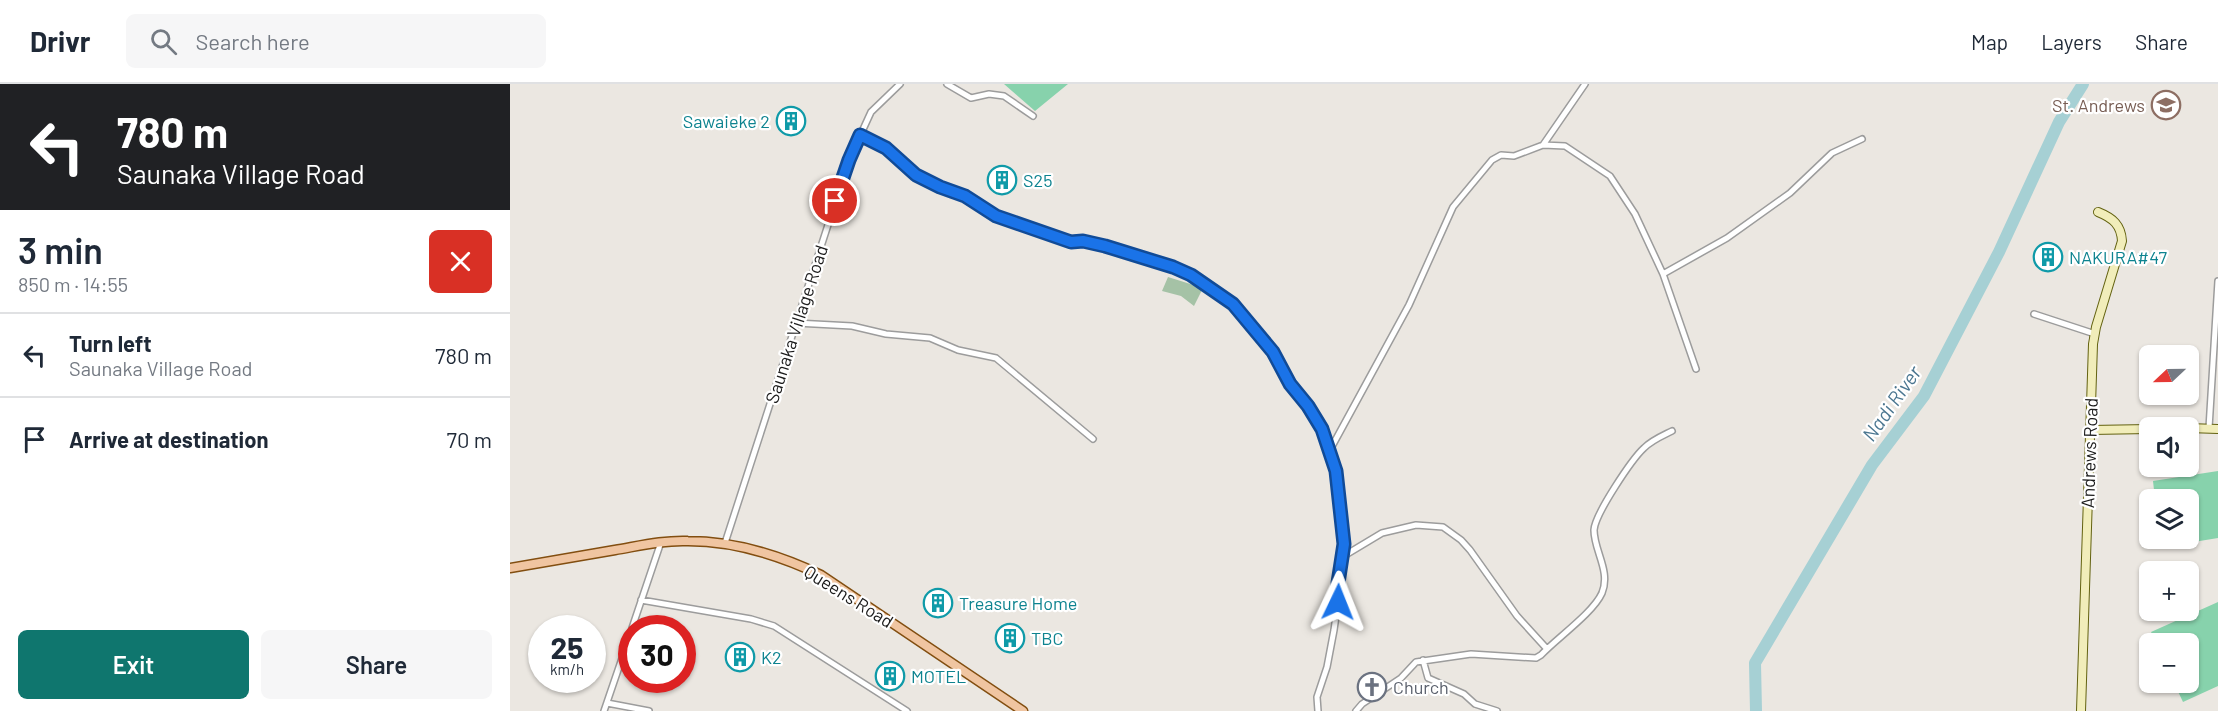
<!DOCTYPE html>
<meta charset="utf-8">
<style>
body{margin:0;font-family:Barlow,sans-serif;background:#f6f6f7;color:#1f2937;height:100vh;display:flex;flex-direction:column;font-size:22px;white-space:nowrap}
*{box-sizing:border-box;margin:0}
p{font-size:20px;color:#747a83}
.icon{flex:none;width:33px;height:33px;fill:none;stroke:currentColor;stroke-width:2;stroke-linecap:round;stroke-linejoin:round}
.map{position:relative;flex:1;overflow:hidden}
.details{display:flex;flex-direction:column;background:#fff;width:510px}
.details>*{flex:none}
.top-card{background:#202124;color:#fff;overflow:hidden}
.needle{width:39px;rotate:248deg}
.buttons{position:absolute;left:1629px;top:261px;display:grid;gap:12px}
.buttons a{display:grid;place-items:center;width:60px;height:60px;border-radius:9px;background:#fff;box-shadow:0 2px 4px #0004;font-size:30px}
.speed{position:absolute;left:18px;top:531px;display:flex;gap:12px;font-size:30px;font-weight:700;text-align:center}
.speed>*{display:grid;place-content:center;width:78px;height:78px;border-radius:50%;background:#fff;box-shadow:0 2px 4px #0004;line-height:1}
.speed small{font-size:15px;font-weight:400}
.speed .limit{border:9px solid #d22;background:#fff;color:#111}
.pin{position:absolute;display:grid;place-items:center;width:51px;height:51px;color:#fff;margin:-26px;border:3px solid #fff;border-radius:50%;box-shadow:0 2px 6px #0007}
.me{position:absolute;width:66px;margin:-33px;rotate:2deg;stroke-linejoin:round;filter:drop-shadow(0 0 4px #0008)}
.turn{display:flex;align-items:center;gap:21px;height:126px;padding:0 18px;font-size:27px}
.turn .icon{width:78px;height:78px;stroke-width:2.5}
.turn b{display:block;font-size:42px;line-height:51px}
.round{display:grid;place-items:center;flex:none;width:63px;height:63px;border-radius:9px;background:#f6f6f7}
.overview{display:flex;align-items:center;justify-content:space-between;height:102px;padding:0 18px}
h1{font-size:36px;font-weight:600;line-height:45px}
.action{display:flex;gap:12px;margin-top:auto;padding:12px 18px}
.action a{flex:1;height:69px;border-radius:9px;background:#0f766e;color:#fff;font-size:24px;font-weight:600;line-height:69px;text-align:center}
.action a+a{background:#f6f6f7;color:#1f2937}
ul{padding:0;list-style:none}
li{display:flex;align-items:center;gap:18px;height:84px;padding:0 18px;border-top:2px solid #e0e1e3}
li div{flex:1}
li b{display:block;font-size:22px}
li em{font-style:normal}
header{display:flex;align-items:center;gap:36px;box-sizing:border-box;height:84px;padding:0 30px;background:#fff;border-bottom:2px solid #e0e1e3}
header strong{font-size:28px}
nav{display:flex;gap:33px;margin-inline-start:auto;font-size:21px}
.search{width:420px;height:54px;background:#f6f6f7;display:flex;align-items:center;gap:15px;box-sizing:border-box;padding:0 21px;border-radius:9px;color:#747a83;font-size:22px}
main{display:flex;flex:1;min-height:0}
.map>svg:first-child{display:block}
.cemetery{fill:#a5c2a6}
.pitch{fill:#87d2ac}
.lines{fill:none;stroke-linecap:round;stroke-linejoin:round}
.river{stroke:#a6d0d4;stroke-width:12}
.street-casing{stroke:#9c9c9c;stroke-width:8}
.secondary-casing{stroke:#636210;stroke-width:10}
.primary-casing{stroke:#824e10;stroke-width:11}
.street{stroke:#fff;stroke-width:5}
.secondary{stroke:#f1edba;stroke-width:8}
.primary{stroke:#f0c5a1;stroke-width:8}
.route-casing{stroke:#114b97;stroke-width:15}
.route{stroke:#1a73e8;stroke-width:10}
.labels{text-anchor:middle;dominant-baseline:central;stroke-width:4.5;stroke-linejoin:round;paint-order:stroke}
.education-label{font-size:18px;fill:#785e54;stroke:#fff;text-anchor:end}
.culture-label{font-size:18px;fill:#0d838f;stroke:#fff;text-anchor:start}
.street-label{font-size:18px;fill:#1b1b1b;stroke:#fff}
.worship-label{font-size:18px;fill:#5b616d;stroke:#fff;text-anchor:start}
.water-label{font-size:20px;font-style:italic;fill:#4c7791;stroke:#fff}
</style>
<header>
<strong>Drivr</strong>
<div class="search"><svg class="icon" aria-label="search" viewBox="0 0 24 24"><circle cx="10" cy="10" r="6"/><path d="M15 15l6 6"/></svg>Search here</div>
<nav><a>Map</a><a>Layers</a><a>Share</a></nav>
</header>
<main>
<section class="details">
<div class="top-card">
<div class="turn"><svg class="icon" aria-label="left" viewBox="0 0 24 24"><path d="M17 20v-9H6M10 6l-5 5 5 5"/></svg><div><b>780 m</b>Saunaka Village Road</div></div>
</div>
<div class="overview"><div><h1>3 min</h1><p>850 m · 14:55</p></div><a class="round" style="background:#d93025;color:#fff"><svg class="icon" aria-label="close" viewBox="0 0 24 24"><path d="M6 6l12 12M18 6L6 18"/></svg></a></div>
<ul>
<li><svg class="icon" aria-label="left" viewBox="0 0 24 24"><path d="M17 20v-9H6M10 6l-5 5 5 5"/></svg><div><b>Turn left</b><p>Saunaka Village Road</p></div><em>780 m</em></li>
<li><svg class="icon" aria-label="arrive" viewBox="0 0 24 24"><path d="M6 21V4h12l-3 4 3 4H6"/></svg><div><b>Arrive at destination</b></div><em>70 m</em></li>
</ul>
<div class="action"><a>Exit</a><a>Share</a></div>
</section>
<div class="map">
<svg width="1708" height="627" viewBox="0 0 1708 627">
<rect width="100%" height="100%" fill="#ebe7e1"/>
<!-- cemetery -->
<path class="cemetery" d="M658 193 693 204 684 222 671 212 652 207Z"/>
<!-- pitch -->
<path class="pitch" d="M494 0H558L525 27Z
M1708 387V454L1653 463 1651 455 1678 454V416L1645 415 1643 397Z
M1708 518V602L1673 618 1664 599 1678 598V560L1647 559 1641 548Z"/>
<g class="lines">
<!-- river -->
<path class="river" d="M1246 627 1245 579 1362 381 1414 312 1489 168 1549 38 1573 0"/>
<!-- street casing -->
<g class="street-casing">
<path id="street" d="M437 0 461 14 479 10 494 12 523 32
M350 51 376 64 406 91 430 103 455 112 486 132 561 158 573 157 595 163 663 183 681 191 710 209 723 220 763 268 781 300 798 322 812 345 826 387 834 460 828 499V518L824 546 817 583 807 613 808 627
M1033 61 1075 0
M1153 190 1217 154 1280 109 1322 69 1352 55
M1524 230 1585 250
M286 239 342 242 376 250 420 254 448 266 486 274 583 355
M1699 344 1708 197
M820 366 899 221 943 123 982 76 991 71 1004 72 1033 61 1055 62 1100 92 1125 130 1153 190 1186 285
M215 459 339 76 361 28 390 0
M832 473 872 449 906 441 933 443 951 456 960 466 1007 532 1037 565
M131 516 241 535 264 542 397 627
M122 544 151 458
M913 576 918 594 954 610 965 620 987 627
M97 619 139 627
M94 627 122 545
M846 627 852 620 891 594 906 578 961 570 1026 574 1031 571C1047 554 1083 529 1092 509 1101 487 1084 467 1084 446 1085 430 1122 375 1134 364 1142 356 1152 352 1162 347"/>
</g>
<!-- secondary casing -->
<g class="secondary-casing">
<path id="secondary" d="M1678 344 1708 345
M1580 346 1640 345
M1571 627 1583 260 1586 243 1612 157C1611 141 1603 134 1588 128"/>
</g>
<!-- primary casing -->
<g class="primary-casing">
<path id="primary" d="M0 484C35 478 70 472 105 466 129 462 153 456 178 457 225 457 269 471 311 491L513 627"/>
</g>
<!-- street -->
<use href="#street" class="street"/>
<!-- secondary -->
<use href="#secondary" class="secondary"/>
<!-- primary -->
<use href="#primary" class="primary"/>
</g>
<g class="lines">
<!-- route casing -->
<g class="route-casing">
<path id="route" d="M325 117 339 76 350 51 376 64 406 91 430 103 455 112 486 132 561 158 573 157 595 162 663 183 681 191 723 220 763 268 780 300 798 322 812 345 826 387 834 460 828 499V518"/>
</g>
<!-- route -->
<use href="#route" class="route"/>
</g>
<!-- icons -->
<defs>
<g id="school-ring" transform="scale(1.5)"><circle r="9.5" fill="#fff" stroke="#8d6e63" stroke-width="1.5"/><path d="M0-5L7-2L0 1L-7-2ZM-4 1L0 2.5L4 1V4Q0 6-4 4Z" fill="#8d6e63"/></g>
<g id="building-ring" transform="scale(1.5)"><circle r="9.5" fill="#fff" stroke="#0f9aa8" stroke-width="1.5"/><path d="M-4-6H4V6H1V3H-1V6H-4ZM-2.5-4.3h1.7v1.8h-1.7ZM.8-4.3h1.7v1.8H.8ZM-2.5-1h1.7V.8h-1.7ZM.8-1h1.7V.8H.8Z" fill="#0f9aa8"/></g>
<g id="church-ring" transform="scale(1.5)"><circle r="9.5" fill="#fff" stroke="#6b7280" stroke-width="1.5"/><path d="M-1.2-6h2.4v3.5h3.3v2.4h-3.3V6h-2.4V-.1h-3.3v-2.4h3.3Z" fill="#6b7280"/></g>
</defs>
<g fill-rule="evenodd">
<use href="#school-ring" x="1656" y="21"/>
<use href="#building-ring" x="281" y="37"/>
<use href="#building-ring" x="492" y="96"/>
<use href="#building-ring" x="1538" y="173"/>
<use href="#building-ring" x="428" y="519"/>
<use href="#building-ring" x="500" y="554"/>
<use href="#building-ring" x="230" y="573"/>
<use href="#building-ring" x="380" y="592"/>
<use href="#church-ring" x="862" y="603"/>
</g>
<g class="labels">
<!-- education labels -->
<g class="education-label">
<text x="1635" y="21">St. Andrews</text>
</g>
<!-- culture labels -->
<g class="culture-label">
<text x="260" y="37" text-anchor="end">Sawaieke 2</text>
<text x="513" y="96">S25</text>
<text x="1559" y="173">NAKURA#47</text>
<text x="449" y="519">Treasure Home</text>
<text x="521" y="554">TBC</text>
<text x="251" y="573">K2</text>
<text x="401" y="592">MOTEL</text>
</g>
<!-- street labels -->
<g class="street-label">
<text transform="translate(286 240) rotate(-72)">Saunaka Village Road</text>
<text transform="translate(1579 369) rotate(-88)">Andrews Road</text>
<text transform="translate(339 512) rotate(32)">Queens Road</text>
</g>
<!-- worship labels -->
<g class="worship-label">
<text x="883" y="603">Church</text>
</g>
<!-- water labels -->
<g class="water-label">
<text transform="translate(1381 319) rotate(-55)">Nadi River</text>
</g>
</g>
</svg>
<div class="buttons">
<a><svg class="needle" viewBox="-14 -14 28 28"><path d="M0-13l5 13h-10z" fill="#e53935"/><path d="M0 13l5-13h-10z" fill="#747a83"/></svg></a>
<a><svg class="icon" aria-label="sound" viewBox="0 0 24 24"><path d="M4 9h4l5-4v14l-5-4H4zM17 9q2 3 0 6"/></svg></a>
<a><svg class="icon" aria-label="layers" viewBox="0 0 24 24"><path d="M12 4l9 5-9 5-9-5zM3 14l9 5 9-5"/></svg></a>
<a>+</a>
<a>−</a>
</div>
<div class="speed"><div>25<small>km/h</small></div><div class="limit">30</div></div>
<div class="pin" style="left:325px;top:117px;background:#d93025"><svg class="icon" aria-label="arrive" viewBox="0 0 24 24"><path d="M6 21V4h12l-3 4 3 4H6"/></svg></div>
<svg class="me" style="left:828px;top:518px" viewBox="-20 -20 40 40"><path d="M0-17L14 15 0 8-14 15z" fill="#1a73e8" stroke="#fff" stroke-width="4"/></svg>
</div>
</main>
